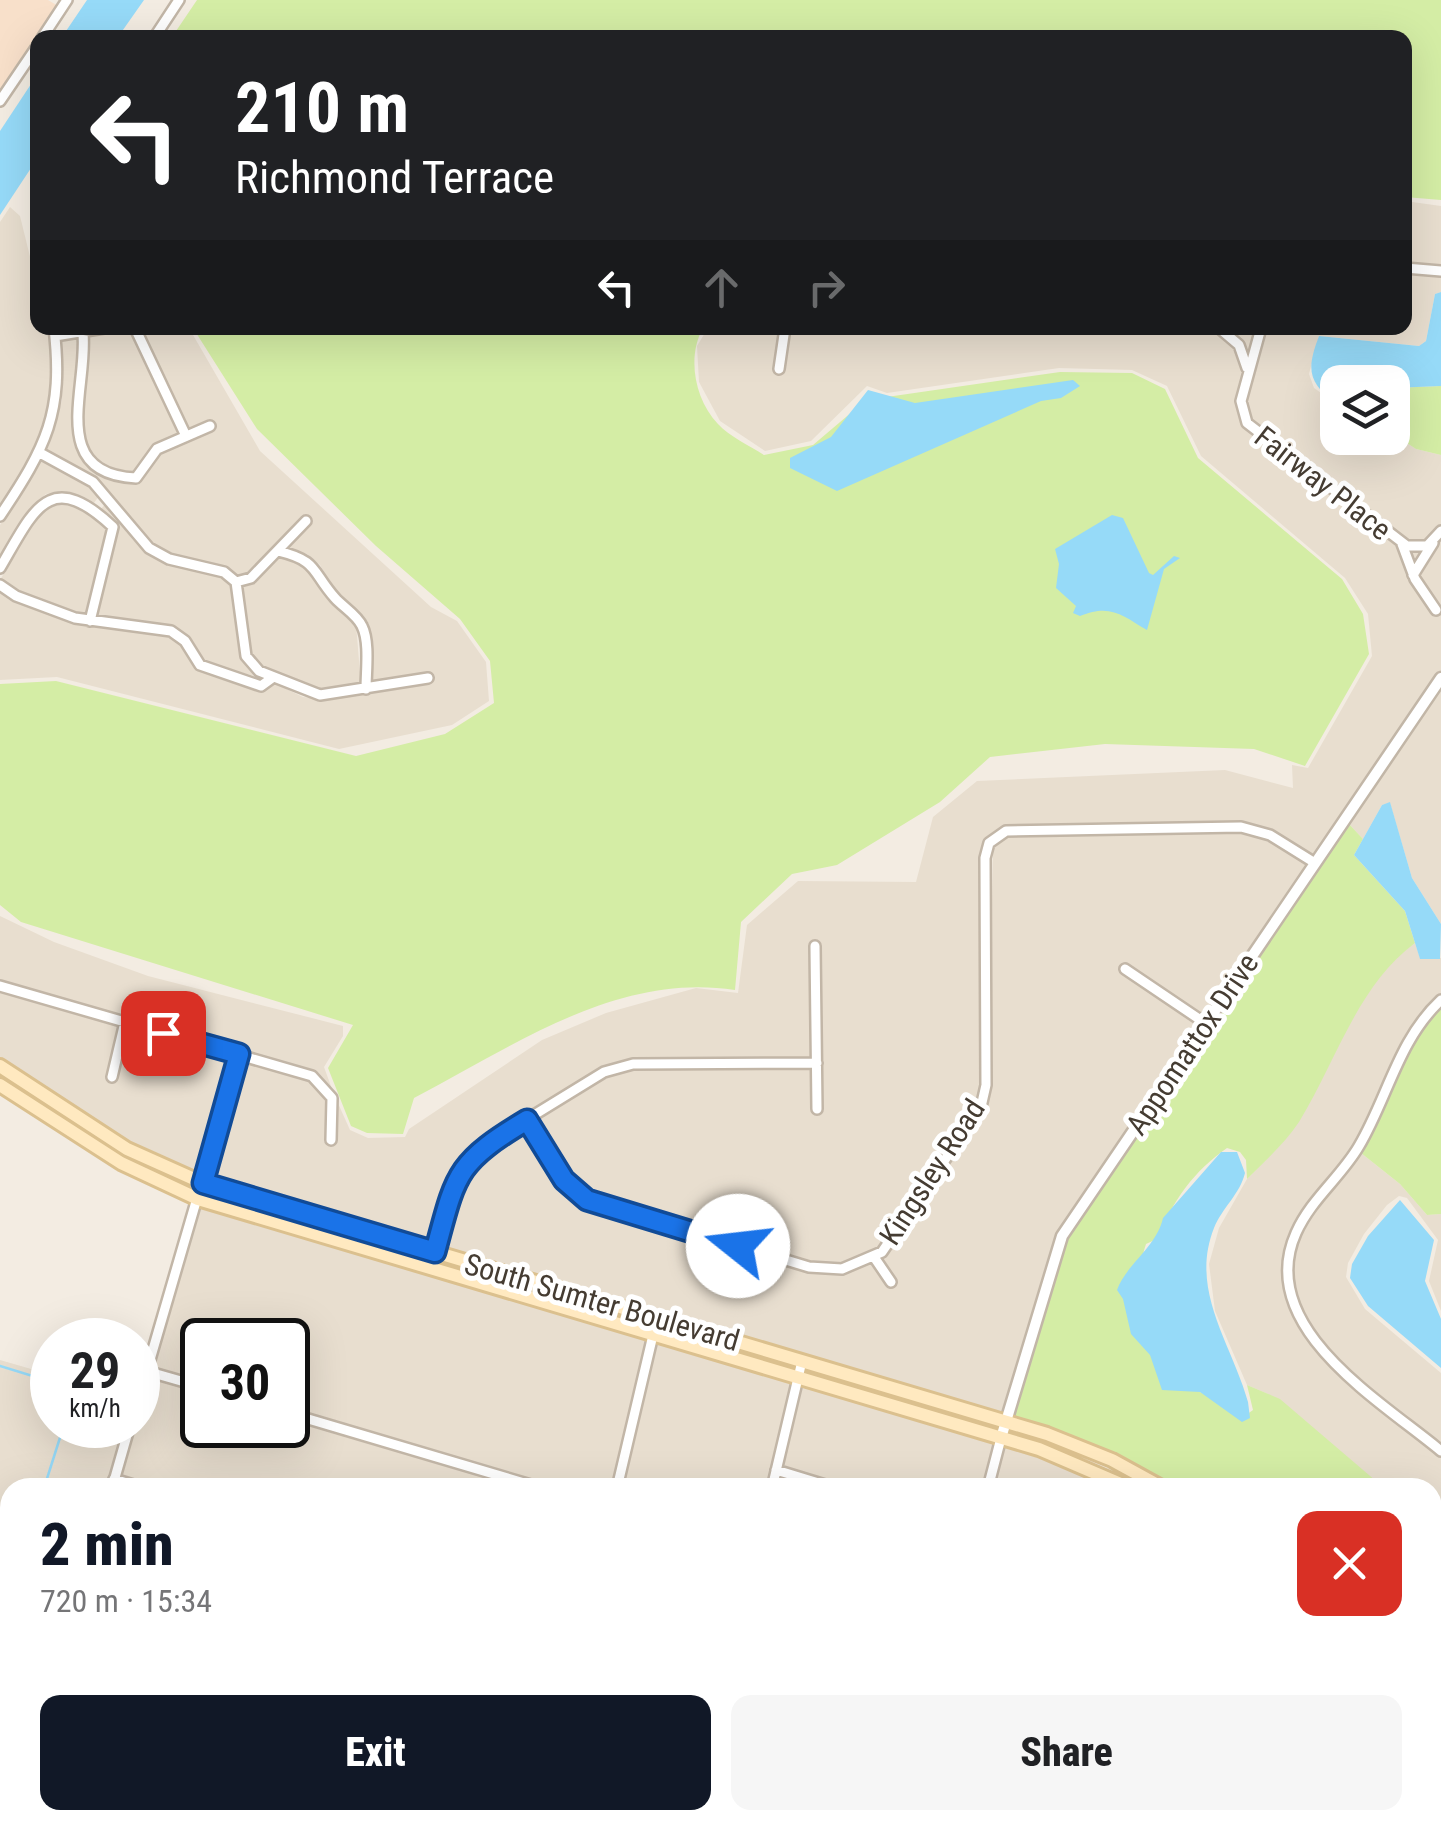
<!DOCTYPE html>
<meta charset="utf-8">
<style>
body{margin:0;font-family:"Roboto Condensed",sans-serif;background:#f6f6f6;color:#202124;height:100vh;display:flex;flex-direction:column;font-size:38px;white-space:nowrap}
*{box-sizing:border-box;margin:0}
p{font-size:32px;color:#757577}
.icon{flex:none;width:55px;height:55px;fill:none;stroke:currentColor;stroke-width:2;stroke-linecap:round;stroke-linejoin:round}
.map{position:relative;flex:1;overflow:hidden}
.panel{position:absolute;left:0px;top:1478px;width:1442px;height:352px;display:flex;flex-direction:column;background:#fff;border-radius:30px 30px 0 0;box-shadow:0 10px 40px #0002}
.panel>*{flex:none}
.hud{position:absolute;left:30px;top:30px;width:1382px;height:305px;border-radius:20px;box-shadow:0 10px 40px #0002;background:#202124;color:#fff;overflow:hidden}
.buttons{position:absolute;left:1320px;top:365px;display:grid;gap:20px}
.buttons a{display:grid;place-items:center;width:90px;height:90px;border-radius:20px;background:#fff;box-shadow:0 10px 40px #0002;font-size:50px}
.speed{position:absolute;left:30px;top:1318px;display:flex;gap:20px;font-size:50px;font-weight:700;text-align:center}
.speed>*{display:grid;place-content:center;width:130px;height:130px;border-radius:50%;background:#fff;box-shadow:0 10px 40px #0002;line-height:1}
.speed small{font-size:25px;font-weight:400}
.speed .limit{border:5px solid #111;border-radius:15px;background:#fff;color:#111}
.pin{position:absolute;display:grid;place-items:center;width:85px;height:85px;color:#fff;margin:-42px;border-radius:20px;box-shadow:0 5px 15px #0006}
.me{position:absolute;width:110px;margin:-55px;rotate:286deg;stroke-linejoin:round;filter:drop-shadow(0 0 8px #0008)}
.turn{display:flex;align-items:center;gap:35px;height:210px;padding:0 40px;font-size:45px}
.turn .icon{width:130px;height:130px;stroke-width:2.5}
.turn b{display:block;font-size:70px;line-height:85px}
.lanes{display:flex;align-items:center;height:95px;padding:0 40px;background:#0003;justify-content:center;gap:50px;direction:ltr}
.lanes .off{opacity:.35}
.round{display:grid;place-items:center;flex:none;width:105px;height:105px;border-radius:20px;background:#f6f6f6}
.headline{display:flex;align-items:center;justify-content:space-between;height:170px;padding:0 40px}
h1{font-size:60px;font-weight:800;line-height:75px;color:#111827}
.action{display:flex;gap:20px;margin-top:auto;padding:20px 40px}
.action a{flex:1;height:115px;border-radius:20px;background:#111827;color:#fff;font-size:40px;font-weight:800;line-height:115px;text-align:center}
.action a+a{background:#f6f6f6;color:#202124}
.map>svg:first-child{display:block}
.residential{fill:#e8decf}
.commercial{fill:#f8e0ca}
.green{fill:#d4eda5}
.water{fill:#96daf8}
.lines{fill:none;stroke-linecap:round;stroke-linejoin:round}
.stream{stroke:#96daf8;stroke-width:2.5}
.minor-casing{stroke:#c2b6a7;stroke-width:14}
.tertiary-casing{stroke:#c2b6a7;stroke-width:15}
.secondary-casing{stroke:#dbc08e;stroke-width:18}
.minor{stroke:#fff;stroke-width:9}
.tertiary{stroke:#fff;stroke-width:10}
.secondary{stroke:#ffe9c0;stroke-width:12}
.route-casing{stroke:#114b97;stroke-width:25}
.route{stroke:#1a73e8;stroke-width:18}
.labels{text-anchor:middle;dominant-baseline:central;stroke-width:10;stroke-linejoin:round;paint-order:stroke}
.street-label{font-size:30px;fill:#453c32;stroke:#fff}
</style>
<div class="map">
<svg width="1441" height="1829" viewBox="0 0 1441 1829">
<rect width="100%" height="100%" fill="#f3ece2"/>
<!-- residential -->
<path class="residential" d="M1405 201 1441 206V292L1435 294 1426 341 1419 346 1319 336 1309 374 1314 388 1337 404 1338 438H1392L1393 434 1416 449 1441 455V670L1313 857 1272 831 1241 823 1006 826 989 835 980 858 979 1098 878 1249 841 1265 811 1263 598 1200 567 1178 533 1122 607 1076 633 1069 812 1067V1112L821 1113 819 942H810L812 1059 633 1060 602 1069 469 1152 449 1183 431 1247 209 1180 243 1060 316 1083 328 1105 327 1144H336L337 1101 350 1130 368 1138 405 1137 409 1129 542 1040 606 1013 696 988 738 993 747 925 798 881 916 882 933 817 977 781 1225 770 1293 788 1292 765 1308 768 1372 656 1368 614 1345 578 1201 456 1167 386 1132 370 1059 368 887 393 867 386 811 441 765 451 720 421 699 382 697 346 708 328H1405Z
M10 207 20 216 37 285 38 328H49L54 373 50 414 29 464 0 507V222Z
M59 328H189L260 451 431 607 457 621 486 662 489 701 452 725 339 749 57 677 0 680V590L74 623 170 635 181 644 198 669 260 690 274 683 303 697 321 699 434 681 431 673 371 683 369 633 364 619 337 594 320 565 307 554 287 549 312 521 306 515 248 574 237 577 226 569 176 557 152 545 96 479 47 451 62 400Z
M42 459 82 480 99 496 94 503 64 491 46 494 33 505 0 558V525Z
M62 500 86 507 108 528 86 616 18 593 0 580 41 510Z
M106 503 133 540 156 558 222 576 232 584 241 657 252 672 265 679 203 662 189 639 173 627 95 618 118 528 101 509Z
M280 556 301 561 313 571 329 598 356 624 361 685 320 691 261 668 250 655 242 585 255 581Z
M1441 687V924L1412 878 1390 803 1382 805 1363 839 1348 823Z
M1240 832 1268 839 1308 864 1204 1017 1125 964 1119 969 1199 1024 1058 1234 1001 1416 441 1250 462 1177 485 1150 525 1126 560 1183 594 1208 817 1273H843L873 1263 890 1287 897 1283 880 1258 898 1239 988 1100 993 846 1008 835Z
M0 916 54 942 148 976 343 1026V1036L324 1067 332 1089 309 1070 0 981Z
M1415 943 1420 958H1441V1001L1356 1149 1400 1184 1427 1215 1441 1214V1311L1429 1281 1438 1240 1407 1198 1399 1196 1387 1205 1364 1234 1348 1263 1346 1277 1365 1309 1441 1373V1543L1433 1536 1432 1488 1367 1487 1268 1394 1247 1385 1215 1311 1209 1264 1219 1228 1247 1179 1282 1143 1327 1046 1382 967Z
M0 990 120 1025 107 1080 116 1081 129 1028 233 1057 200 1177 129 1145 0 1061Z
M202 1204 647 1337 612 1487H557L288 1408V1340H202V1382L152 1367Z
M657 1340 793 1380 767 1487 622 1488Z
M0 1360 52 1375V1425H125L107 1487 10 1488V1632L0 1629Z
M150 1376 202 1392V1425H288V1417L497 1479 495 1488H158L120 1476Z
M803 1383 995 1440 983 1487H850L782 1467Z
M1004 1443 1038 1453 1120 1488H993Z
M0 1638 10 1641V1813L5 1829H0Z
M1433 1801 1441 1814 1428 1829H1268L1258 1820H1432Z
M576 1820H768L765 1829H574Z
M881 1820H1077L1087 1829H911Z
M1091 1820H1245L1255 1829H1100Z"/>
<!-- commercial -->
<path class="commercial" d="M0 0H48L58 6 0 93Z"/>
<!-- green -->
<path class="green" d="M197 0H1441V200L1405 197V38L172 37Z
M193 328H703C687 356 694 399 718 424 729 436 750 446 764 455L813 445 866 400 1060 372 1132 373 1165 389 1198 458 1342 579 1363 614 1369 654 1305 766 1254 749 1105 744 990 757 940 802 837 865 792 874 741 922 735 990C618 972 515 1045 414 1098L403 1134 367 1133 351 1126 328 1068 353 1025 21 922 0 905V684L56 681 356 756 445 734 494 703 490 661 460 619 376 546 257 429Z
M1441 386V455L1416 449 1393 434 1392 388Z
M1348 823 1363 839 1354 855 1405 911 1415 943C1357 986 1336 1062 1299 1122 1285 1143 1265 1161 1247 1179L1246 1160 1240 1152 1227 1148C1195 1170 1171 1202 1159 1238L1146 1244C1131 1287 1143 1342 1163 1382L1188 1386 1246 1415 1253 1410 1247 1385 1280 1399 1383 1487H1171L1145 1472 1010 1419 1067 1238Z
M1441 1001V1214L1427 1215 1400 1184 1356 1149 1394 1070Z"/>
<!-- water -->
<path class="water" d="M87 0H144L118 37H62Z
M37 75V159L0 215V131Z
M1441 292V386L1393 388 1392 382H1338L1337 404C1308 383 1306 370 1319 336L1419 346 1426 341 1435 294Z
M1073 380 1080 386 1061 398 1041 401 837 491 790 468V458L831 437 868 390 915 403Z
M1112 515 1123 518 1149 573 1153 575 1174 556 1180 558 1164 569 1147 630C1123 616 1111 603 1080 616L1073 613 1076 606 1056 588 1059 564 1055 549Z
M1390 802 1412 878 1441 924 1440 959H1420L1405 911 1354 855 1382 805Z
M1221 1152H1237L1245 1173C1240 1194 1222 1208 1214 1228 1189 1291 1232 1344 1248 1402L1250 1418 1242 1422 1200 1392 1162 1390 1150 1355 1131 1334 1123 1299 1117 1290C1127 1263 1156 1248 1163 1218Z
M1400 1200 1434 1240 1425 1281 1441 1319V1368L1368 1306 1350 1278 1352 1264 1368 1236Z
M311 1820H569L570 1829H308Z"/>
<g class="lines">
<!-- stream -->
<path class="stream" d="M0 1366 52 1382
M44 1488 64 1425
M1354 1820 1364 1829"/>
<!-- minor casing -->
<g class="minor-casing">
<path id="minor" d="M42 38 67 0
M154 38 179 0
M0 101 38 45
M1405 268 1441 271
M135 328 186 436
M903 328H927
M1219 328 1239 345 1247 368
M1261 328 1241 401 1247 423 1407 546H1427L1441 531
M83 334C88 388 47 474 136 478L157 449 210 426
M55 336 104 328
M779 369 785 328
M40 453 93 482 149 548 169 559 224 572 236 582 246 656 259 671 320 695 428 678
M0 516C46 447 64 413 54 328
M1402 544 1415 579 1436 610
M278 551C319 561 311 571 335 598 343 607 357 615 362 626 370 642 366 671 366 689
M0 568C34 510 49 467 113 527L90 621
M1413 575 1433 543
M236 582 251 578 306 521
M0 585 16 596 75 618 171 631 185 641 200 665 261 686 272 678
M815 946 817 1109
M1125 969 1205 1023
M0 986 312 1076 332 1098 331 1140
M1441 1000C1398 1040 1388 1097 1359 1146 1341 1177 1311 1199 1296 1233 1254 1327 1381 1401 1441 1451
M112 1077 125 1022
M527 1120 563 1180 587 1200 809 1267 842 1269 882 1252 981 1107 986 1085 985 858 989 843 1006 831 1241 827 1270 835 1315 863
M874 1257 891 1282
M430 1268C442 1225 447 1176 482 1147L604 1072 633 1064 817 1063
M146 1371 202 1387
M138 1401 239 1054
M288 1413 541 1488
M776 1470 835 1488
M114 1479 143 1488
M112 1488 130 1425
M617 1488 657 1318
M772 1488 802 1361
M988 1488 1001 1438
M0 1634 10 1637
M1432 1793 1441 1801
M865 1820 896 1829
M1084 1820 1094 1829
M1251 1820 1261 1829
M10 1829 13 1820
M129 1829 131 1820
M247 1829 250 1820
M770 1829 773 1820
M1434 1829 1441 1821"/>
</g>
<!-- tertiary casing -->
<g class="tertiary-casing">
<path id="tertiary" d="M1001 1438 1062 1236 1441 678"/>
</g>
<!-- secondary casing -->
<g class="secondary-casing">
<path id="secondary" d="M0 1066 127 1149 203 1183 1047 1434 1112 1460 1163 1488
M0 1085 121 1163 198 1199 1039 1449 1130 1488
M1432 1720 1441 1728
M1432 1743 1441 1751"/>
</g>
<!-- minor -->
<use href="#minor" class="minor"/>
<!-- tertiary -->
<use href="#tertiary" class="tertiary"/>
<!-- secondary -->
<use href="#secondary" class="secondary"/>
</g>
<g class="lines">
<!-- route casing -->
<g class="route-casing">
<path id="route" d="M163 1033 239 1054 203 1183 435 1252C456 1174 455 1163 527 1120L564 1180 587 1200 738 1246"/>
</g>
<!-- route -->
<use href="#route" class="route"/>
</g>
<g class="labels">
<!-- street labels -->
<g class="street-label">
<text transform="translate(1323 483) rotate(38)">Fairway Place</text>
<text transform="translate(1192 1044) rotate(-56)">Appomattox Drive</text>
<text transform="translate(932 1172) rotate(-57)">Kingsley Road</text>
<text transform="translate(602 1302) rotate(16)">South Sumter Boulevard</text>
</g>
</g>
</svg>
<div class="buttons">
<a><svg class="icon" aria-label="layers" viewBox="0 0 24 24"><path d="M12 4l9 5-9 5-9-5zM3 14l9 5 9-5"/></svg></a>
</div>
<div class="speed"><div>29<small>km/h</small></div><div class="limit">30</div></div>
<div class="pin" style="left:163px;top:1033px;background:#d93025"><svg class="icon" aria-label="arrive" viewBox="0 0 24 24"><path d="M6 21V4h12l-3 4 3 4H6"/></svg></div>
<svg class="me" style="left:738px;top:1246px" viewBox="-20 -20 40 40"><circle r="19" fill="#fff"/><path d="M0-13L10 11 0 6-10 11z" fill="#1a73e8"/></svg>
<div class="hud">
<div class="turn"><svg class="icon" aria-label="left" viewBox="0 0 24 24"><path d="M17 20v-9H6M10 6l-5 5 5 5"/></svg><div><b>210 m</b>Richmond Terrace</div></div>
<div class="lanes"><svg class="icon" aria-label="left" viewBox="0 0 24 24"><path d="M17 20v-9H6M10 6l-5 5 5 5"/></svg><svg class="icon off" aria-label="ahead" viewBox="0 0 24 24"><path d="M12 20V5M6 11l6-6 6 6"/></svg><svg class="icon off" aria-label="right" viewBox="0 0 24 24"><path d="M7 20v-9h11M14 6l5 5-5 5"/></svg></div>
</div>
<section class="panel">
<div class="headline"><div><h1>2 min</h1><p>720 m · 15:34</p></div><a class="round" style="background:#d93025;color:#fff"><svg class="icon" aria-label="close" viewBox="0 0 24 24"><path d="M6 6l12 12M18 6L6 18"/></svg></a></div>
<div class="action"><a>Exit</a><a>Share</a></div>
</section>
</div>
